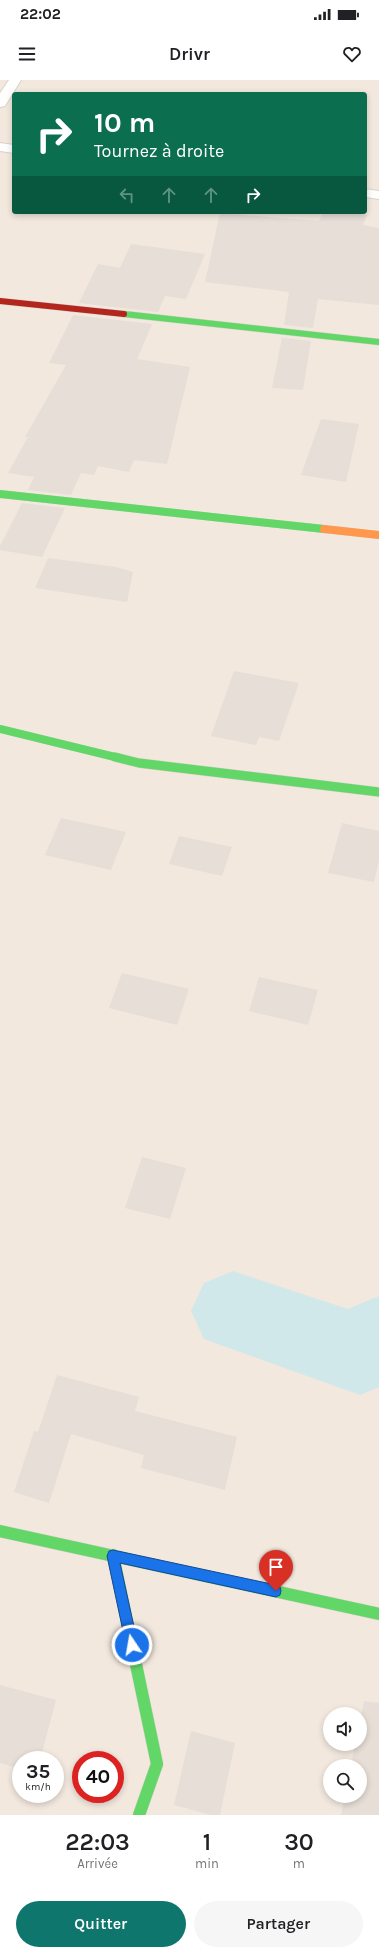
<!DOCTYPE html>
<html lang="fr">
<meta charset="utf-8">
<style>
body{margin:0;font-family:Karla,sans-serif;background:#f6f6f6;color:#202124;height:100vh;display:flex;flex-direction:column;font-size:15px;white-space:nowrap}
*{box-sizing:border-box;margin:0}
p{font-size:13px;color:#757577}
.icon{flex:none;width:22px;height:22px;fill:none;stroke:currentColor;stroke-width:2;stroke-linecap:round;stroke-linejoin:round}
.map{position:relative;height:1735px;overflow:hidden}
.sheet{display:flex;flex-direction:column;background:#fff;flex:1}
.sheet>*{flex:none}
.banner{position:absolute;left:12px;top:12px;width:355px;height:122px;border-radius:4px;box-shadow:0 2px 6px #0003;background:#0b6e4f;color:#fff;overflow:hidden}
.tools{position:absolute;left:323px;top:1627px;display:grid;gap:8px}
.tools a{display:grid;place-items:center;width:44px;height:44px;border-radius:50%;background:#fff;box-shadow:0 2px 6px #0003;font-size:20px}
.speed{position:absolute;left:12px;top:1671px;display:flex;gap:8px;font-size:20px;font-weight:700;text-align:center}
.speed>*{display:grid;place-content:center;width:52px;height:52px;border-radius:50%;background:#fff;box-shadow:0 2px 6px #0003;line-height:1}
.speed small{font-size:10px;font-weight:400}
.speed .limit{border:6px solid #d22;background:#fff;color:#111}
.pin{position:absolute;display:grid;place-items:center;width:34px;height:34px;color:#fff;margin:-41px -17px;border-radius:50% 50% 50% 0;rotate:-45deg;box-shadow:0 0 4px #0007}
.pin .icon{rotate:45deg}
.me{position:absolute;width:44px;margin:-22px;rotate:348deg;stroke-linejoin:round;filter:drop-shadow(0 0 3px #0008)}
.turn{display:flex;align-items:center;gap:14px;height:84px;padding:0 16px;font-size:18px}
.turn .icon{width:52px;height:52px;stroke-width:2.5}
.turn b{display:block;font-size:28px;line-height:34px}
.lanes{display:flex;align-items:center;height:38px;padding:0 16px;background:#0003;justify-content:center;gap:20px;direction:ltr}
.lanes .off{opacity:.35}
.eta{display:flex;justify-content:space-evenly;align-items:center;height:68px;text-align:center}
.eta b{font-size:24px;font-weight:600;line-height:28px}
.cta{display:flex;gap:8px;margin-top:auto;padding:8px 16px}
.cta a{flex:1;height:46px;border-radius:24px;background:#0f766e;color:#fff;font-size:16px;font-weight:600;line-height:46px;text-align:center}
.cta a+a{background:#f6f6f6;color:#202124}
.status{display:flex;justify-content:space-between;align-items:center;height:28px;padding:0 20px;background:#fff;direction:ltr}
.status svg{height:11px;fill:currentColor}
header{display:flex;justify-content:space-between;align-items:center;height:52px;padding:0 16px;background:#fff;font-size:18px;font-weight:600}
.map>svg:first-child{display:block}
.residential{fill:#f2e8de;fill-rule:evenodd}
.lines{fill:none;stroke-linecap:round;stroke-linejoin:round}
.river{fill:#d0e8ea;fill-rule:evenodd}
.building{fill:#e6ded7}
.street-casing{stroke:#d7d1cb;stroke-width:2}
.fast-far3-casing{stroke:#d9d2cb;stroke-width:7}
.fast-far2-casing{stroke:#d9d2cb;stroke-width:8}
.fast-far1-casing{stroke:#d9d2cb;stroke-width:10}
.fast-casing{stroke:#d9d2cb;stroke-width:13}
.slow-casing{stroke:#d9d2cb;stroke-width:8}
.jam-casing{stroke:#d9d2cb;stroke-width:7}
.street{fill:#fefefd;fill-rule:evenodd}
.fast-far3{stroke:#63d668;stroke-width:6}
.fast-far2{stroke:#63d668;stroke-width:8}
.fast-far1{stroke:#63d668;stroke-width:9}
.fast{stroke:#63d668;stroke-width:12}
.slow{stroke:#ff974d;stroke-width:8}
.jam{stroke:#b3261e;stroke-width:6}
.route{fill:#1a73e8;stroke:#114b97}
</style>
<div class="status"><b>22:02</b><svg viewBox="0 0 49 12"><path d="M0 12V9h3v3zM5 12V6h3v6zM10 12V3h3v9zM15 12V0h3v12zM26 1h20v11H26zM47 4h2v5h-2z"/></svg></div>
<header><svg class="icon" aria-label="menu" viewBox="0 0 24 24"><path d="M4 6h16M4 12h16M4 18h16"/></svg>Drivr<svg class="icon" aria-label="heart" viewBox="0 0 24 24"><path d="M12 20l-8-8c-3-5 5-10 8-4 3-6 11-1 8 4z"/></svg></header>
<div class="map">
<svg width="379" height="1735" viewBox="0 0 379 1735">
<rect width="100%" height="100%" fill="#f9f5f0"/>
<!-- residential -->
<path class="residential" d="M0 0H379V1735H0ZM14 14H365V132H14ZM330 1634H360V1664H330ZM21 1680H55V1714H21ZM81 1680H115V1714H81ZM330 1686H360V1716H330Z"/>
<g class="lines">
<!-- river -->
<path class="river" d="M233 1191 348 1229 379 1216V1307L360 1315 204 1259 191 1231 204 1203Z"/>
</g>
<!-- building -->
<path class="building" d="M323 132H345L367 135 363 145 379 148V225L318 219 313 248 284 245 289 212 205 202 220 133 319 141Z
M131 164 205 174 186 219 165 216 158 232 79 223 98 184 120 188Z
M73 235 152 244 137 279 190 287 167 384 134 380 129 392 98 386 94 395 81 393 71 415 28 410 34 397 8 393 28 357H25L66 285 49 283Z
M282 258 311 261 303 310 272 308Z
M321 339 359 344 346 402 301 395Z
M22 423 65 428 42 477 0 470V466Z
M48 478 116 487 133 492 127 522 35 508Z
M234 591 299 603 279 661 259 657 256 665 211 656Z
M61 738 126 752 111 790 45 775Z
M342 743 379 751V780L374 802 328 793Z
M179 756 232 767 222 796 169 784Z
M122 893 189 909 177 945 109 928Z
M259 897 318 910 308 945 249 931Z
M142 1077 186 1088 170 1139 125 1128Z
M57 1295 139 1317 135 1331 237 1357 225 1410 141 1388 144 1375 71 1354 49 1423 14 1412 34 1351 38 1352Z
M0 1605 56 1620 40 1680H21V1689L0 1683Z
M364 1621 379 1623V1735H341L345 1716H360V1686H351L355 1664H360V1641Z
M191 1651 235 1663 220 1735H211L174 1725Z"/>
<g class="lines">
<!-- street casing -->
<g class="street-casing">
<path id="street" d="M9 0H21L5 26 0 27V13Z
M0 63 14 65V73L0 71Z
M365 109 379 111V119L365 117Z"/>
</g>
<!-- fast-far3 casing -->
<g class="fast-far3-casing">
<path id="fast-far3" d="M124 234 379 262"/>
</g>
<!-- fast-far2 casing -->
<g class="fast-far2-casing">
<path id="fast-far2" d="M0 414 324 449
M0 649 119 678"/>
</g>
<!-- fast-far1 casing -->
<g class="fast-far1-casing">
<path id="fast-far1" d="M115 677 139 683 379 712"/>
</g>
<!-- fast casing -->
<g class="fast-casing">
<path id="fast" d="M0 1451 379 1534
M113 1475 157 1684 139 1735"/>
</g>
<!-- slow casing -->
<g class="slow-casing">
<path id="slow" d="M324 449 379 455"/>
</g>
<!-- jam casing -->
<g class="jam-casing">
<path id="jam" d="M0 221 124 234"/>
</g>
<!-- street -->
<use href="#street" class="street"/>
<!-- fast-far3 -->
<use href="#fast-far3" class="fast-far3"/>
<!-- fast-far2 -->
<use href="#fast-far2" class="fast-far2"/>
<!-- fast-far1 -->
<use href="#fast-far1" class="fast-far1"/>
<!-- fast -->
<use href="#fast" class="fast"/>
<!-- slow -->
<use href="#slow" class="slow"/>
<!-- jam -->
<use href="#jam" class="jam"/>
</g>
<!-- route -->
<path class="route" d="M113 1470 276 1505 280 1507 281 1511 280 1515 276 1517 120 1483 138 1565 136 1569 132 1571 128 1569 126 1565 107 1476 109 1471Z"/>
</svg>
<div class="tools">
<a><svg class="icon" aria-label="sound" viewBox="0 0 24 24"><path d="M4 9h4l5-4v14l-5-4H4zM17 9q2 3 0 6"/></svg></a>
<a><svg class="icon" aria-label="search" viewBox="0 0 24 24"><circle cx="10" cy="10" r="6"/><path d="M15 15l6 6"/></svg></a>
</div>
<div class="speed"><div>35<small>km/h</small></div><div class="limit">40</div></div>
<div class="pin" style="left:276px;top:1511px;background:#d93025"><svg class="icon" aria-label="arrive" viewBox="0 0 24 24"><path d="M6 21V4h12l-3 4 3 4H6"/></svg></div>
<svg class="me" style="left:132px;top:1565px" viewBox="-20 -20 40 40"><circle r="17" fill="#1a73e8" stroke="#fff" stroke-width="3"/><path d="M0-11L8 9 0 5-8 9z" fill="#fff"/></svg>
<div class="banner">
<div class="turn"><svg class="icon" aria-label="right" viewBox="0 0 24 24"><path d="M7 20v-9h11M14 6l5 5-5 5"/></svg><div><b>10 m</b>Tournez à droite</div></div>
<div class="lanes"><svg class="icon off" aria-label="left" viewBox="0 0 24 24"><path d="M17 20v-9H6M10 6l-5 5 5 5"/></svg><svg class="icon off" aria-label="ahead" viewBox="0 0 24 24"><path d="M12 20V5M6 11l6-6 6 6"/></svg><svg class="icon off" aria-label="ahead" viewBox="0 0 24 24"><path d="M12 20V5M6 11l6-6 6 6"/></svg><svg class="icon" aria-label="right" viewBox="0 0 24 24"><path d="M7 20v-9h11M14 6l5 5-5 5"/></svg></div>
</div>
</div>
<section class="sheet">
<div class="eta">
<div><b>22:03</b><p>Arrivée</p></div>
<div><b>1</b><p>min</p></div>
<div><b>30</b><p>m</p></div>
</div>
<div class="cta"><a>Quitter</a><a>Partager</a></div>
</section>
